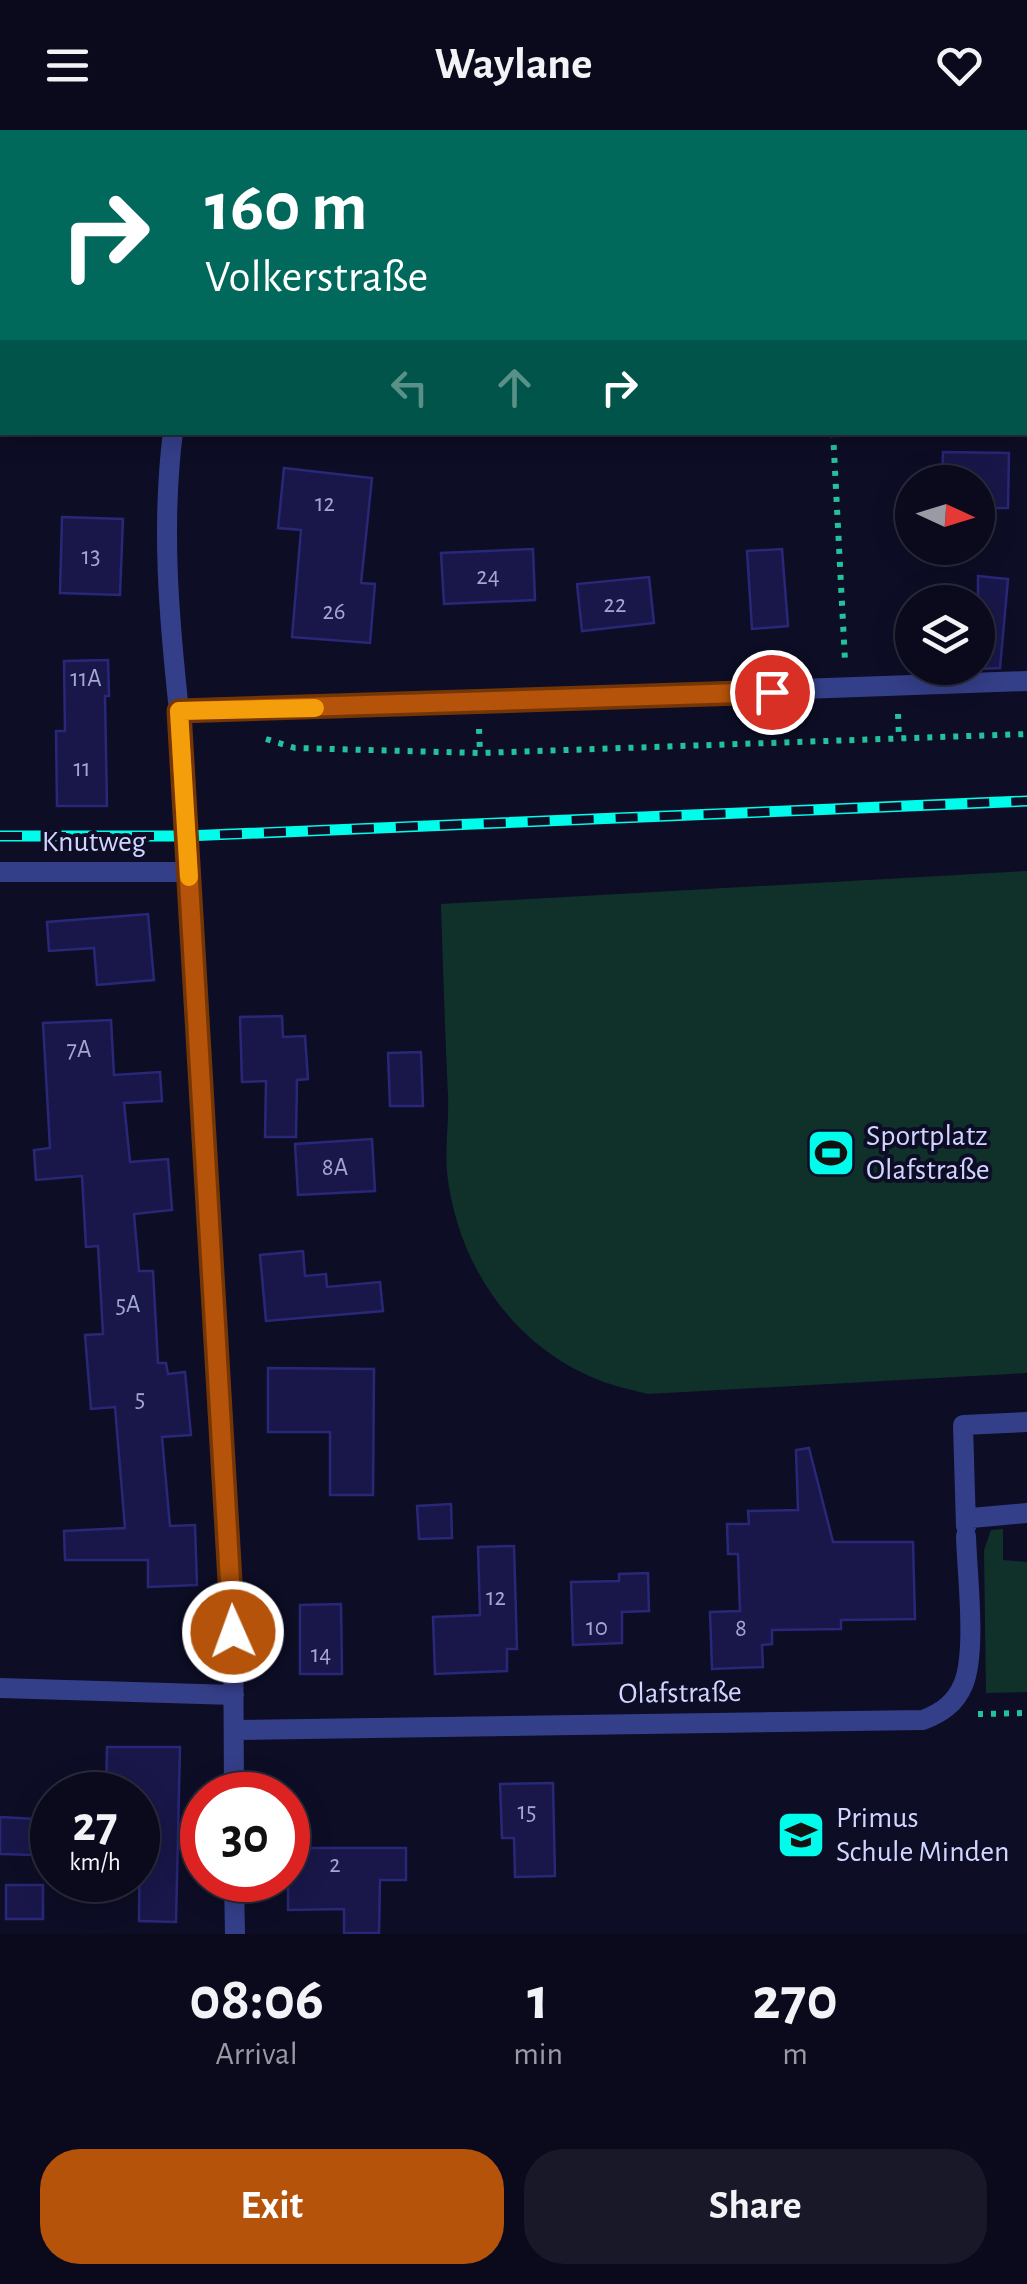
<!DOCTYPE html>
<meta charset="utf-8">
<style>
body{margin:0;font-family:"Alegreya Sans",sans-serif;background:#181829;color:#f1f3f6;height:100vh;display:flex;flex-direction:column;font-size:38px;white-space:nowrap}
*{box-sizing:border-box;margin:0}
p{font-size:32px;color:#999aa3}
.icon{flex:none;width:55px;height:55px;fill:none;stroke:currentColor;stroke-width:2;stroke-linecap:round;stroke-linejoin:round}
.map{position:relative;height:1804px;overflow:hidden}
.panel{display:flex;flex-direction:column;background:#0a0a1c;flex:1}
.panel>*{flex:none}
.banner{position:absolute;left:0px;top:0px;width:1028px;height:305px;box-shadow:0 5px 25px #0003,0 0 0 2px #2a2b3b;background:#00695c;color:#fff;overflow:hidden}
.needle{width:65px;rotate:94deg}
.buttons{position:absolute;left:895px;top:335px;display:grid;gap:20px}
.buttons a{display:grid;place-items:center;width:100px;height:100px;border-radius:50%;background:#0a0a1c;box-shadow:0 5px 25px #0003,0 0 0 2px #2a2b3b;font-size:50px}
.speed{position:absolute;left:30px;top:1642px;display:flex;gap:20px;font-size:50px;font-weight:700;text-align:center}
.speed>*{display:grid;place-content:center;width:130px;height:130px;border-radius:50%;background:#0a0a1c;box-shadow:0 5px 25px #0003,0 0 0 2px #2a2b3b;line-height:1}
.speed small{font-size:25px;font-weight:400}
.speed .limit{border:15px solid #d22;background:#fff;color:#111}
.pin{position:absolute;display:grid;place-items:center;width:85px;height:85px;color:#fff;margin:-42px;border:5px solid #fff;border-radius:50%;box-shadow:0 2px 10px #0007}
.me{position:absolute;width:110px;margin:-55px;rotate:358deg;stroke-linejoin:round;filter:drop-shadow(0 0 8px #0008)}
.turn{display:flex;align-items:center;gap:35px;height:210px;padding:0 40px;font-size:45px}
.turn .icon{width:130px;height:130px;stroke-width:2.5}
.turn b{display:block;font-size:70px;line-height:85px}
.lanes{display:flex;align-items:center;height:95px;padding:0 40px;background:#0003;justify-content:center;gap:50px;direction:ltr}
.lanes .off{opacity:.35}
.eta{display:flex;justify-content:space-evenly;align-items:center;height:170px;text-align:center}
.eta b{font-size:60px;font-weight:700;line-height:70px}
.action{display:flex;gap:20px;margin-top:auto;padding:20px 40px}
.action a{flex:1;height:115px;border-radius:40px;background:#b45309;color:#fff;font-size:40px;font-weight:700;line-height:115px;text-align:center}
.action a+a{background:#181829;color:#f1f3f6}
header{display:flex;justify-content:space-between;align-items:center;height:130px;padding:0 40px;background:#0a0a1c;font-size:45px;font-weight:700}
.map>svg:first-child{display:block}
.green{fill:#0f312a}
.building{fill:#191749;stroke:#292777;stroke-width:2.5}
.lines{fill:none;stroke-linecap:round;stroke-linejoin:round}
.path{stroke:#24c19d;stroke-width:6;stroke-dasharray:5 8;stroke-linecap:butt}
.lane{stroke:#343f89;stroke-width:20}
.street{stroke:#343f89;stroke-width:20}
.rail-casing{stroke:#00fdeb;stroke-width:11}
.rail{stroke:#0d0d26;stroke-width:8;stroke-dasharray:22;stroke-linecap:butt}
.route-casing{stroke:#753606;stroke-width:25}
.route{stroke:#b45309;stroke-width:18}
.slow{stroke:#f59e0b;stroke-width:18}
.labels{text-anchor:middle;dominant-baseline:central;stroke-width:8;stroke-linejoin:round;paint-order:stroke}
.number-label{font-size:25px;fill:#a4a6d2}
.street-label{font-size:30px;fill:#d2d5ff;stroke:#0d0d26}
.poi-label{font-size:30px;fill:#d2d5ff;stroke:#0d0d26;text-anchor:start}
</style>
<header><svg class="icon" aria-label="menu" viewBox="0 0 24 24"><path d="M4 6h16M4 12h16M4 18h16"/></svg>Waylane<svg class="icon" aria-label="heart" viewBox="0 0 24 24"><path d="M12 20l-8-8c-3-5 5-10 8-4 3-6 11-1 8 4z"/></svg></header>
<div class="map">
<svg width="1027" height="1804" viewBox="0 0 1027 1804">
<rect width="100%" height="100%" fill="#0d0d26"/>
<!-- green -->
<path class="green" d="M1027 741V1243L648 1264C633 1260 618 1257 604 1252 514 1219 457 1135 447 1042 445 1017 449 991 448 966 445 902 443 838 441 774Z
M1003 1399V1430L1027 1432V1562L986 1563 984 1420 991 1400Z"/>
<!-- building -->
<path class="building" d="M943 322 1009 323 1008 378H978V352H942Z
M284 338 372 348 361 453 375 454 370 513 292 507 301 400 278 398Z
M62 387 123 389 120 465 60 463Z
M533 419 535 470 444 474 441 423Z
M782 419 788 496 752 499 747 421Z
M978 446 1008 449 1000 538 978 539Z
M649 447 654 493 582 501 577 454Z
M108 530 109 566H105L107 676H57L56 601H65L64 531Z
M148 784 154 850 97 855 94 818 49 821 47 792Z
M282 886 283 907 305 906 308 949 297 950 296 1007H265L266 951 242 952 240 887Z
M111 890 114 945 160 942 162 971 124 973 130 1032 168 1029 172 1080 134 1084 139 1141H153L158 1233H166L168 1244 185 1242 191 1305 162 1307 170 1396 195 1395 197 1455 148 1457V1430H65L64 1401 125 1398 115 1277 91 1279 85 1205 103 1204 98 1116 86 1117 82 1046 36 1050 34 1020 50 1018 43 893Z
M421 922 423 976H390L388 923Z
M372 1009 375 1061 298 1065 295 1014Z
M303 1121 305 1146 326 1144 327 1157 380 1152 383 1181 266 1191 260 1125Z
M268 1238 374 1239 373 1365H330V1302H268Z
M809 1318 833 1412H913L915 1489 841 1490V1499L772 1500V1514L762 1515 763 1537 712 1539 710 1482 740 1481 738 1424H728L727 1394H749L748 1381 798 1380 796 1320Z
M451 1374 452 1408 419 1409 417 1376Z
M514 1416 517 1519H507V1541L435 1544 433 1487 480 1485 478 1417Z
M648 1443 649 1481 622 1482V1513L573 1515 571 1452 619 1451V1444Z
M341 1474 342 1544H300V1475Z
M107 1617H180L176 1792 139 1791 140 1694H138V1665H106Z
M553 1653 555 1746 515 1747 514 1708H502L500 1654Z
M0 1687 35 1689 34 1725 0 1724Z
M288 1718H406V1750H380L379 1803H344V1779L288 1780Z
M6 1755H43V1789H6Z"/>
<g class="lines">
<!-- path -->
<path class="path" d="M833 302 845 531
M898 584 899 608
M479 599 480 623
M266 609 295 618 480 623 1027 604
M978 1584 1027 1583"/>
<!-- lane -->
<path class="lane" d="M966 1396 963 1295 1027 1292
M966 1396 971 1388 1027 1383"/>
<!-- street -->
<path class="street" d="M255 2V0
M853 2V0
M0 109H2
M173 302C161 396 169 488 179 581L233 1471 234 1665
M179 581 1027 551
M0 742H189
M0 1558 234 1565
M234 1600 923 1590C941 1583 955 1574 963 1555 977 1523 967 1444 966 1406
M234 1750 235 1804"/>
<!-- rail casing -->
<g class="rail-casing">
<path id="rail" d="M0 706H186L1027 671"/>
</g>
<!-- rail -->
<use href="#rail" class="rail"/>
</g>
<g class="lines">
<!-- route casing -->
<g class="route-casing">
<path id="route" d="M233 1502 179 581 772 562"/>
</g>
<!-- route -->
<use href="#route" class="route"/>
<!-- slow -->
<path class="slow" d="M189 747 179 581 315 578"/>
</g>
<!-- icons -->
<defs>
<g id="stadium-square" transform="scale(2.5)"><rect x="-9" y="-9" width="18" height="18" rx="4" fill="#00fdeb" stroke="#0d0d26"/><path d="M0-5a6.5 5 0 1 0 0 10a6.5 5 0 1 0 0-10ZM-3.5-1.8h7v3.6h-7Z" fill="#111"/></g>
<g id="school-square" transform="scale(2.5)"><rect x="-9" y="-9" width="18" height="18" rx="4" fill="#00fdeb" stroke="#0d0d26"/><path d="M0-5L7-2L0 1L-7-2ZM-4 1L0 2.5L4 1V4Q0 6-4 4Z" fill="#111"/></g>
</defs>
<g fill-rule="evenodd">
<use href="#stadium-square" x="831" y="1023"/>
<use href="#school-square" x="801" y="1705"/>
</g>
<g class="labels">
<!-- number labels -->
<g class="number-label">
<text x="325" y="373">12</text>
<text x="91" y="426">13</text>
<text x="488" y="446">24</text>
<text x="615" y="474">22</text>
<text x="334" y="481">26</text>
<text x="86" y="548">11A</text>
<text x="82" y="638">11</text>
<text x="79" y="919">7A</text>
<text x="335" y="1037">8A</text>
<text x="128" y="1174">5A</text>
<text x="140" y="1268">5</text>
<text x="496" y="1467">12</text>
<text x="597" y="1497">10</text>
<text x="741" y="1498">8</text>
<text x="321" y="1524">14</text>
<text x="527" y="1681">15</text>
<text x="335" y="1734">2</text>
</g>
<!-- street labels -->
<g class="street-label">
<text x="94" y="712">Knutweg</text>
<text transform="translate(680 1563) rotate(-1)">Olafstraße</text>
</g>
<!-- poi labels -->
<g class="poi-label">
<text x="866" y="1006">Sportplatz<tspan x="866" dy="34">Olafstraße</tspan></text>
<text x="836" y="1688">Primus<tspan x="836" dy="34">Schule Minden</tspan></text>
</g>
</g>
</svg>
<div class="buttons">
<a><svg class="needle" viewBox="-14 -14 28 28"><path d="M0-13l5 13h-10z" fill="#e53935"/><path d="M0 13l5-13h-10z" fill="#999aa3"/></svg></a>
<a><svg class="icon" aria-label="layers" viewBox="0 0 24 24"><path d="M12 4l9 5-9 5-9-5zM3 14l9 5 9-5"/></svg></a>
</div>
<div class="speed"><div>27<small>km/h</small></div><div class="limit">30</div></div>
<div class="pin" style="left:772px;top:562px;background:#d93025"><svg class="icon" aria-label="arrive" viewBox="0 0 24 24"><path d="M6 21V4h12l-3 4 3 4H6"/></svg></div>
<svg class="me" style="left:233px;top:1502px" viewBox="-20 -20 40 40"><circle r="17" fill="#b45309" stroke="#fff" stroke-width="3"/><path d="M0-11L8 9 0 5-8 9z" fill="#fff"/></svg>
<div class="banner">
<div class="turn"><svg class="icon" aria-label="right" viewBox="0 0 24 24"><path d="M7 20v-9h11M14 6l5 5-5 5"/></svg><div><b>160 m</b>Volkerstraße</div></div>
<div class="lanes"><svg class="icon off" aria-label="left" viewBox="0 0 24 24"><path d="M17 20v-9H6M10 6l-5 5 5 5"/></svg><svg class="icon off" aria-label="ahead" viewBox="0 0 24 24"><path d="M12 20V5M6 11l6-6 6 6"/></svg><svg class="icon" aria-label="right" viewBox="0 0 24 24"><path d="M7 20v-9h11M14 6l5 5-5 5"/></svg></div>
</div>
</div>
<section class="panel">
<div class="eta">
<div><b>08:06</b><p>Arrival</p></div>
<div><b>1</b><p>min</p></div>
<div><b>270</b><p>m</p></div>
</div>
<div class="action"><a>Exit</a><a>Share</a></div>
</section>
